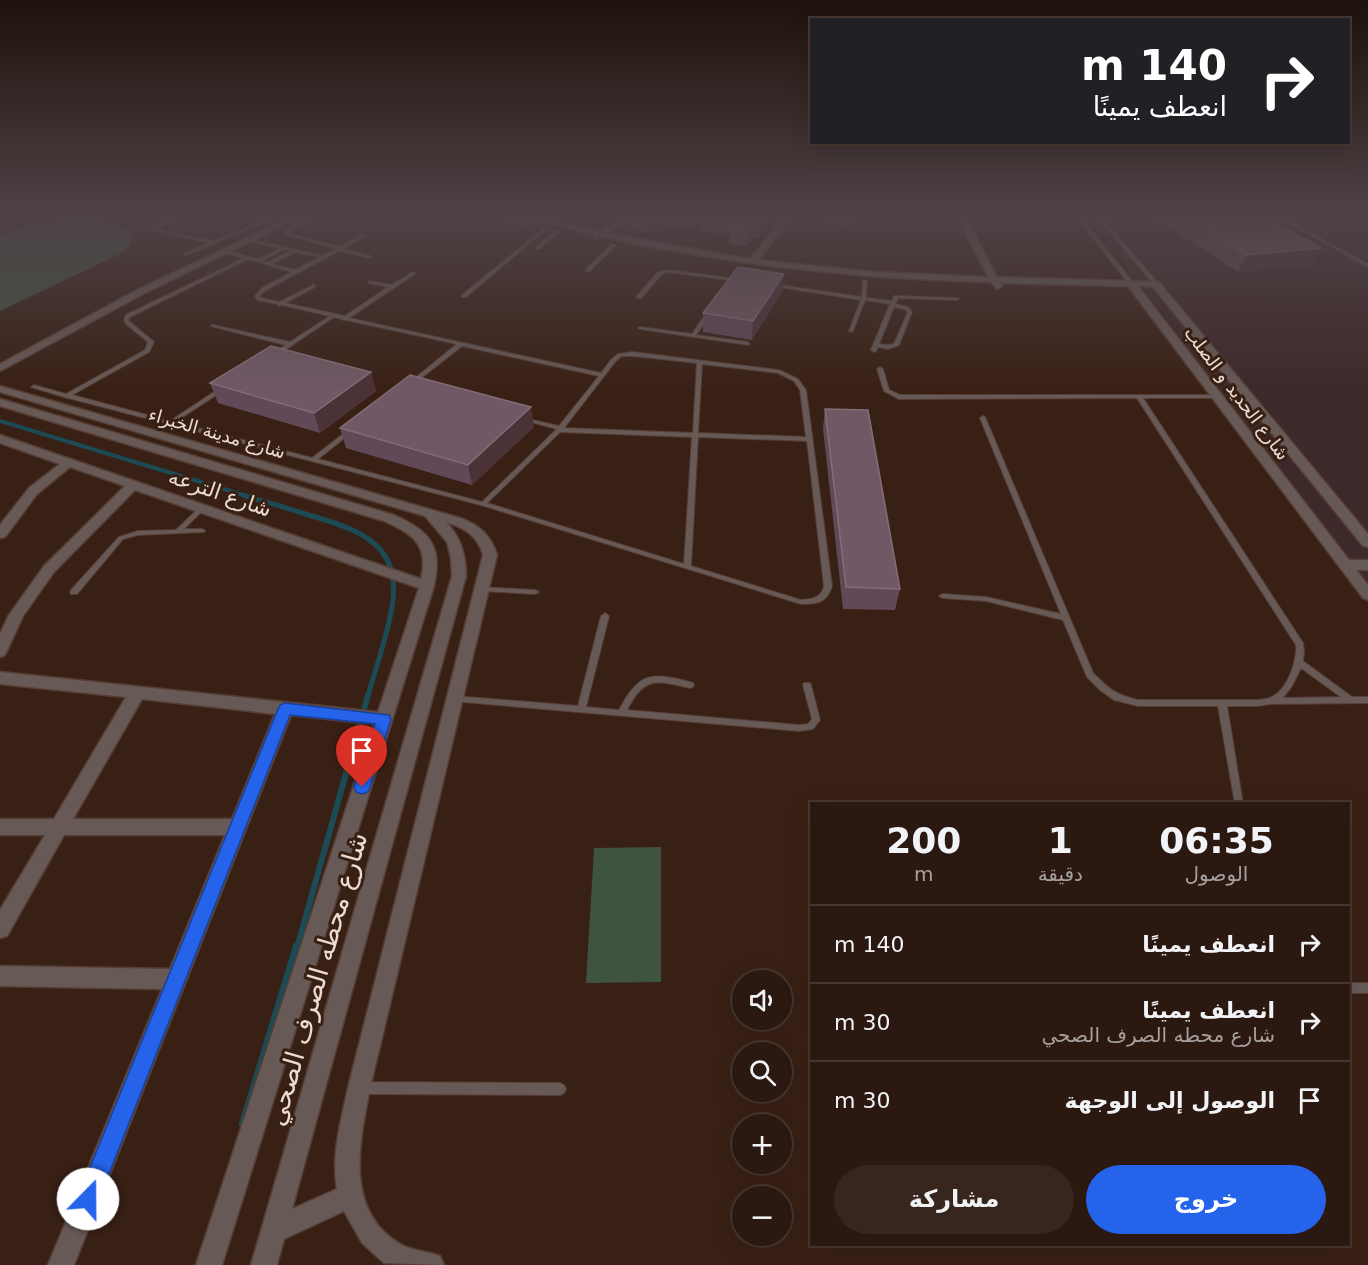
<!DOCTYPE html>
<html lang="ar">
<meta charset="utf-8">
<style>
body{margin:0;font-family:"DejaVu Sans","Noto Sans Arabic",sans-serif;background:#37251e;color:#f1f3f6;direction:rtl;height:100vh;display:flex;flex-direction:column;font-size:22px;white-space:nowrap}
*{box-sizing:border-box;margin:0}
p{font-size:20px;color:#a6a09f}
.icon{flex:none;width:33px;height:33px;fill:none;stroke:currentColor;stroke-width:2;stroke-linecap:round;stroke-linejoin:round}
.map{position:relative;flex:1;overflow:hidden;direction:ltr}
.drawer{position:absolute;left:810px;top:802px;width:540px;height:444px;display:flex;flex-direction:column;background:#2b1810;border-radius:0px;box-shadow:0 6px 24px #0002,0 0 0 2px #473730;direction:rtl}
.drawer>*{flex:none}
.guide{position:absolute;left:810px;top:18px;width:540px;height:126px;border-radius:0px;box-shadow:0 6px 24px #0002,0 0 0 2px #473730;direction:rtl;background:#202124;color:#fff;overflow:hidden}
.tools{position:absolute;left:732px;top:970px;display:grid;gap:12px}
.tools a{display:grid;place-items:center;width:60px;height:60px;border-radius:50%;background:#2b1810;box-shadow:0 6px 24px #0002,0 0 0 2px #473730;font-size:30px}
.pin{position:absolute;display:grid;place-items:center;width:51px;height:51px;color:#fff;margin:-62px -26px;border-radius:50% 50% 50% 0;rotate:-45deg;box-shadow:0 0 6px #0007}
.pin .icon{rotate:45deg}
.me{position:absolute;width:66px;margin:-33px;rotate:22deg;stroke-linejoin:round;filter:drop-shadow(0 0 4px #0008)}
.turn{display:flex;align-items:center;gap:21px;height:126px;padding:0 24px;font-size:27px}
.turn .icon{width:78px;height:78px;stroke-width:2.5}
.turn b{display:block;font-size:42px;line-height:51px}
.eta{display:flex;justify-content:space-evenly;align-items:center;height:102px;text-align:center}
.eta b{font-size:36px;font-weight:700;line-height:42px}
.button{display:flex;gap:12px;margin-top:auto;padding:12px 24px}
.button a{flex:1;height:69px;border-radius:36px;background:#2563eb;color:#fff;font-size:24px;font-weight:700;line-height:69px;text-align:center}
.button a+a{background:#37251e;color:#f1f3f6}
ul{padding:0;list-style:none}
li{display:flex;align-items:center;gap:18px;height:78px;padding:0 24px;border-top:2px solid #473730}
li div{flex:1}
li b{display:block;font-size:22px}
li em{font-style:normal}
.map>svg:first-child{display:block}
.industrial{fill:#3d292a}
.green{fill:#3f5341}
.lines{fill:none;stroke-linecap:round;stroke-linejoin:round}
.stream-far3{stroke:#1c4b55;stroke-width:4}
.stream-far2{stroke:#1c4b55;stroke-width:5}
.stream-far1{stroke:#1c4b55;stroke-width:6}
.stream{stroke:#1c4b55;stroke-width:8}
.service-casing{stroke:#563e34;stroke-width:2}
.minor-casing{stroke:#563e34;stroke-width:3}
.service{fill:#675956;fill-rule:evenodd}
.minor{fill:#675956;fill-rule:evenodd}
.wall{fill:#614957}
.shaded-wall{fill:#4a3237}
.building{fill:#705965;stroke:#836d76;stroke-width:1.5}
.route{fill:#2563eb;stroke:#184099;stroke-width:1.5}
.labels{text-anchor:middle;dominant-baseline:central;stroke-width:6;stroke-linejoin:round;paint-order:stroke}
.far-street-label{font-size:18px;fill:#eddcd4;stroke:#392015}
.street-label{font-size:21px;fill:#eddcd4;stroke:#392015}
.near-street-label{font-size:26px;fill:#eddcd4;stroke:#392015}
</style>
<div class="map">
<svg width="1368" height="1265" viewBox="0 0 1368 1265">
<rect width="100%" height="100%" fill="#392015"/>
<!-- industrial -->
<path class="industrial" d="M1087 214H1368V585Z"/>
<!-- green -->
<path class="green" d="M69 220C91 220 113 219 132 232L130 245 122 253 0 311V236L29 225Z
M661 847V982L586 983 594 848Z"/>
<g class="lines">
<!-- stream-far3 -->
<path class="stream-far3" d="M0 421 250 497"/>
<!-- stream-far2 -->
<path class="stream-far2" d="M245 496C267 502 290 509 312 516 360 530 403 545 392 607 387 637 376 667 368 696"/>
<!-- stream-far1 -->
<path class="stream-far1" d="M297 948 368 695"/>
<!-- stream -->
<path class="stream" d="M243 1124 297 946"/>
<!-- service casing -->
<g class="service-casing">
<path id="service" d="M181 214H186L156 230 214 241 279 214H284L187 255H185V253L210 243 150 230Z
M320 214H325L289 232 288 233 340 247 362 235H364V237L343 249 371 256V258L339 251 266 290 259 296 261 298 280 302 313 285H315V287L285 303 345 316 388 287 369 283V281L391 285 413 272 415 273V274L349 318 601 373 611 360 618 354 633 352 779 370 798 379 806 390 832 586C827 603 817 604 801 604L481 505 64 397 31 387 34 385 66 394 145 350 148 342 126 324 124 320 126 315 244 258 222 252V250L258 259 280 248 247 241V239L323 256 336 249 284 234 286 230ZM284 249 290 251 268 262 262 261ZM295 252 320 257 295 270 272 264ZM248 259 292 272 262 288 255 296 257 300 277 304 279 306 282 305 330 316 290 342 213 325 211 326 286 345 272 354V356H276L334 317 344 320H346L457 344 409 383V385L411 386 462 346 599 376 559 426 523 418V420L557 429 482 502 318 459 351 433V431H347L312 458 175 422 224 390V388H220L170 421 72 395 149 352 154 342 130 322 128 320 130 317ZM621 356H633L697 363 693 433 564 428 615 362ZM702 364 778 373 794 381 800 390 806 437 698 433ZM560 432 692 437 684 564 487 503ZM698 437 807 441 824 586C821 598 813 599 801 600L691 566Z
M1074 214H1078L1133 282V284H1129Z
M1095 214H1099L1158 283V285H1154Z
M1272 214H1277L1368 264V267Z
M544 228 547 229 466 297H462V295Z
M556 231 559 232 540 249H536V247Z
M612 244 616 245 590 271H586V269Z
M667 270 737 279 739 280 737 281 667 272 661 275 641 298H637V296L657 273Z
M863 280 867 281 866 298 892 301 894 296H896L957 298 959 299 957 300 898 298 895 304 908 307 912 312 899 345 888 349 878 347 876 351 874 352 871 350 890 304 865 300 853 331 851 332 849 331 861 300 773 286 771 285 773 284 862 297ZM894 307 904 309 908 312 894 344 888 345 879 344Z
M706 314 710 315 696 335 747 342 749 343V345L640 329 638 328 640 327 692 334Z
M880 367 883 369 889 390 900 395H1219L1220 396 1217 398H1143L1303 643 1304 651 1303 661 1352 697H1368V703L1270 704 1258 706H1227L1243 804H1235L1218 706H1138L1114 700 1100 690 1087 677 1063 620 986 601 943 598 939 596 943 594 986 597 1061 614 980 418 983 416 985 417 1093 673C1110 690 1115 694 1138 700H1258C1263 699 1268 699 1272 697 1288 689 1297 661 1296 645L1137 398 899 399 884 391 877 369ZM1301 668 1341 697 1283 698 1292 686Z
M202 506 204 507 205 508 184 529H202L204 530 205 531 204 532 138 535 123 539 77 594H71L70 592 71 590 119 537 138 531 176 530 200 507Z
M478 587 535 590 539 592 535 594 481 591H478L477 589Z
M605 613 609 616 586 707 619 710C640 672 650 672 690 682L693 683 694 685 693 687 690 688C655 680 645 676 627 710L799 725 808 724 812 719 803 685 804 683H810L811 685 820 720 813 729 799 731 451 701 450 699 451 697 454 696 578 706 601 616Z
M1348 983H1368V993H1348Z
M361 1082 560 1083 564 1085 566 1089 564 1093 560 1095 361 1094 357 1092 355 1088 357 1084Z"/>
</g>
<!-- minor casing -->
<g class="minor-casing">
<path id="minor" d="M297 214H307L143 294 0 371V364L137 290Z
M489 214H501L531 224 527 226Z
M514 214H527L600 232 626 214H635L608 233 750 259 786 214H794L758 260 876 272 988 277 956 214H964L997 277 1159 282 1368 534V547L1363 546 1153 287 1138 286 1349 560H1368V570H1356L1368 585V600L1363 598 1128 286 1000 283 1002 286 997 289 991 282C859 279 731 265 602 237L594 239V235Z
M0 386 460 518C479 525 491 535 497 555L370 1088C360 1141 343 1210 400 1244 412 1251 427 1251 440 1256L444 1265 384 1263 362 1243 344 1211 284 1239 277 1265H251L452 576 451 558 447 542 425 516 0 392ZM446 522C465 528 478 536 483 555L348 1088C341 1121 331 1155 337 1189L292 1209 466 576C466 555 461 537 446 522Z
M0 399 394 515C430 531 443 546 434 586L222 1265H196L374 724 291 715 74 1265H48L162 989 0 986V966L170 969 225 835H64L7 936 0 938V910L45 835H0V819H54L126 697 0 684V672L378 712 419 588 135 490 54 572 23 616 5 655 0 657V634L9 615 44 566 125 486 70 467 37 494 5 537 0 538V525L29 488 60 464 0 443V435L421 579C429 545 413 534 384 521L0 406ZM142 699 275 714 232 819H73Z"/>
</g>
<!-- service -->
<use href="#service" class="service"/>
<!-- minor -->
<use href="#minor" class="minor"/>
</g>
<!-- wall -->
<path class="wall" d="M632 214H694V225L691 229 654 224V225L647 232 630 229V217L632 215Z
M710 214 730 218 750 221V214H780L778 217 770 216 765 224 762 223 761 235 759 238 752 237V239L747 246 729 244 730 235 699 231V218L710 216Z
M812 214H853L858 216 857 224 845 228 812 215Z
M1148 214H1260L1312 265 1238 272Z
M782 292 752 340 703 332V313Z
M371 372 376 391 320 433 218 403 210 383Z
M825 409 900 589 895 610 843 609 823 429Z
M534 427 472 485 346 448 340 428Z"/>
<!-- shaded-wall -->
<path class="shaded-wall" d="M652 214H654V225L647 232V219Z
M686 214H694V225L691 229V216Z
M727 214H731L730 222 724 218Z
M766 214H770V217L765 224Z
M858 216 857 224 845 228 846 220Z
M762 223 761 235 759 238 760 225Z
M750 224V230L752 226V239L747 246V233Z
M1321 248 1312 265 1238 272 1246 255Z
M784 274 782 292 752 340 753 321Z
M371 372 376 391 320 433 314 413Z
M531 407 534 427 472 485 468 465Z"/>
<!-- building -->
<path class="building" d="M634 214H652L647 219 630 217Z
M673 214H693L691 216Z
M710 214H727L724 218 762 223 760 225 750 224 749 226H752L747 233 730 231 736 223 699 218 702 215 711 216 712 214Z
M831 214H853L858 216 846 220Z
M1180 214H1260L1321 248 1246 255Z
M738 267 784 274 753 321 703 313Z
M271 346 371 372 314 413 210 383Z
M410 375 531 407 468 465 340 428Z
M825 409 868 410 900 589 846 587Z"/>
<!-- sky -->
<linearGradient id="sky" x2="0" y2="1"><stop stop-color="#1f120c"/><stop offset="0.55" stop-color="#4e4246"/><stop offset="1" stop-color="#4e4246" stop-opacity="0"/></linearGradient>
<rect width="1368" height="391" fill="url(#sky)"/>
<!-- route -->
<path class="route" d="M285 703 389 715 391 719 370 787 368 792 362 794 356 792 354 787 375 724 290 715 99 1199 96 1207 88 1210 80 1207 77 1199 278 709 280 705Z"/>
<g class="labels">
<!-- far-street labels -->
<g class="far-street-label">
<text transform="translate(1237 393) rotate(53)">شارع الحديد و الصلب</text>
<text transform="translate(217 433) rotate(16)">شارع مدينة الخبراء</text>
</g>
<!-- street labels -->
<g class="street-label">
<text transform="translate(220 493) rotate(19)">شارع الترعه</text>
</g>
<!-- near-street labels -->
<g class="near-street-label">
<text transform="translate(317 979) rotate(-74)">شارع محطه الصرف الصحي</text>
</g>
</g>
</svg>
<div class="tools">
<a><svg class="icon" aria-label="sound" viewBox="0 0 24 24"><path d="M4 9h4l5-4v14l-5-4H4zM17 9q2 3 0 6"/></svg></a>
<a><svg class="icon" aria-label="search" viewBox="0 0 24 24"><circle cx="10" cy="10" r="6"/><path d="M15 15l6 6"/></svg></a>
<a>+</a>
<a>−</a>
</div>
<div class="pin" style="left:362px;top:787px;background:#d93025"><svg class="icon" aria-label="arrive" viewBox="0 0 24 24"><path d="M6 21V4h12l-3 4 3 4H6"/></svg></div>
<svg class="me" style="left:88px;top:1199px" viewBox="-20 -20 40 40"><circle r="19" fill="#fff"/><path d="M0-13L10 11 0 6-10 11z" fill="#2563eb"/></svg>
<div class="guide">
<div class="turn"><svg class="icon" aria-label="right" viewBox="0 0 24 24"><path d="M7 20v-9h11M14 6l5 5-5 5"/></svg><div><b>140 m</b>انعطف يمينًا</div></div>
</div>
<section class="drawer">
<div class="eta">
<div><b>06:35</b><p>الوصول</p></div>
<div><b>1</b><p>دقيقة</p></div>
<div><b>200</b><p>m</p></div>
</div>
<ul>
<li><svg class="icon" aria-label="right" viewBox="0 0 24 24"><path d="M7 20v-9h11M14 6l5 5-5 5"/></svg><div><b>انعطف يمينًا</b></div><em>140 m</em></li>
<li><svg class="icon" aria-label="right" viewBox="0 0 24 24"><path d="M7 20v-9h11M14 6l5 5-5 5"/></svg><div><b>انعطف يمينًا</b><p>شارع محطه الصرف الصحي</p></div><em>30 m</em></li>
<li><svg class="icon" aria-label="arrive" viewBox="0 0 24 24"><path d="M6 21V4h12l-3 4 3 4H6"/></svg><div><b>الوصول إلى الوجهة</b></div><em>30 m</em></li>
</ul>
<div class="button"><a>خروج</a><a>مشاركة</a></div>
</section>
</div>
